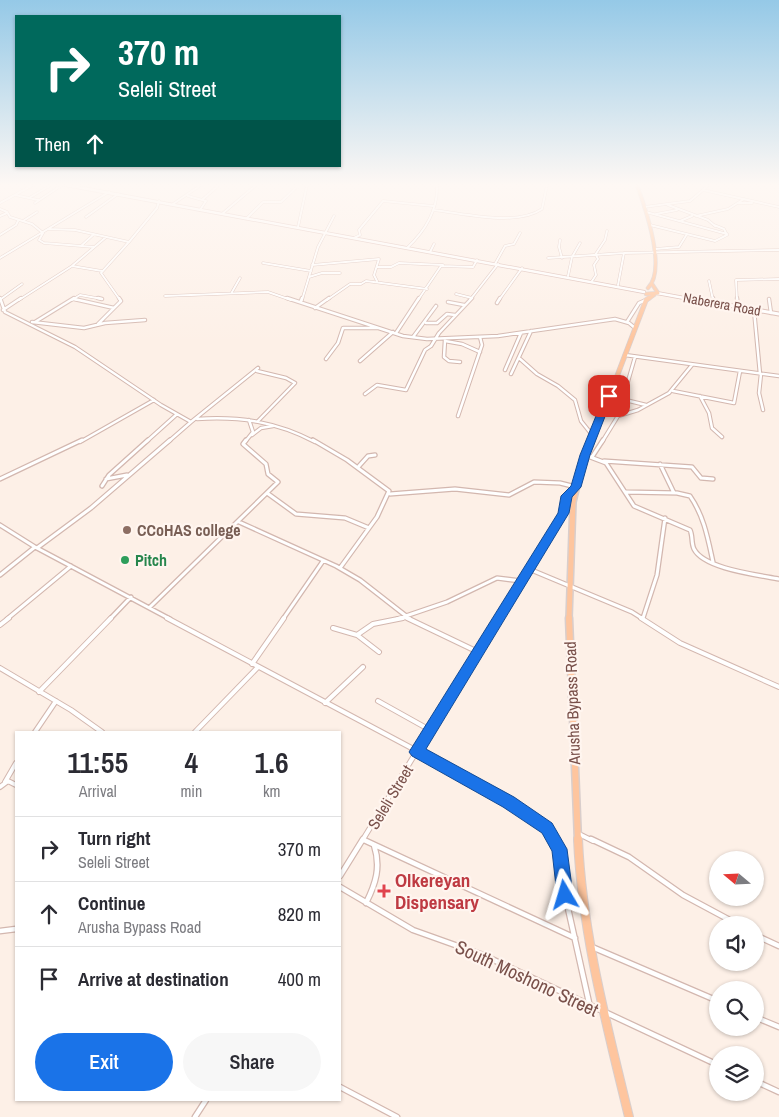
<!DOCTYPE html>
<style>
body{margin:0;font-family:"Archivo Narrow",sans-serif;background:#f7f7f7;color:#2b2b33;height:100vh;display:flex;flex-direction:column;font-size:19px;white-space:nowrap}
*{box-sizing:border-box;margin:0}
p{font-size:16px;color:#7c7c81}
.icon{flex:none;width:28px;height:28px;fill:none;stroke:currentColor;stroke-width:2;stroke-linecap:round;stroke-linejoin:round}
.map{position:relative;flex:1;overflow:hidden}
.side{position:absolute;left:15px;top:731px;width:326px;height:370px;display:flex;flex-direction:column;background:#fff;border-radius:0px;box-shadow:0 1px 4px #0004}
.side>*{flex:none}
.guide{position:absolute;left:15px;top:15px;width:326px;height:152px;border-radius:0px;box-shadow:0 1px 4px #0004;background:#00695c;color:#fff;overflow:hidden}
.needle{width:32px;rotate:289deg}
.fabs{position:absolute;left:709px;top:851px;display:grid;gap:10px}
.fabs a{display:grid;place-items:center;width:55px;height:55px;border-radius:50%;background:#fff;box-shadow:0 1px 4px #0004;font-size:25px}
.pin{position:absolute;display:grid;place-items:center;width:42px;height:42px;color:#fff;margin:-21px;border-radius:10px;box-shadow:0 2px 8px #0006}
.me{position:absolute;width:55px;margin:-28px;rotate:353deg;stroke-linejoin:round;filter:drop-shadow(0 0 4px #0008)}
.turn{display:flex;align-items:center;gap:18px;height:105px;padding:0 20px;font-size:22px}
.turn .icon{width:65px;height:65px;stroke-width:2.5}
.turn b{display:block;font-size:35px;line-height:42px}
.then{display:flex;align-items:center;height:48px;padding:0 20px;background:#0003;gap:10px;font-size:19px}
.eta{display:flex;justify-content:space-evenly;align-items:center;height:85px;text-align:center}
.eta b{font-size:30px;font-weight:600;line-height:35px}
.primary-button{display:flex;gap:10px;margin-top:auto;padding:10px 20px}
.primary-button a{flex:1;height:58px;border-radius:30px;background:#1a73e8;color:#fff;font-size:20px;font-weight:600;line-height:58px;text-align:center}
.primary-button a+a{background:#f7f7f7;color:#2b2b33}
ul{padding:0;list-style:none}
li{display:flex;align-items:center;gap:15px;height:65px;padding:0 20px;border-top:1px solid #e1e1e2}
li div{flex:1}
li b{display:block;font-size:19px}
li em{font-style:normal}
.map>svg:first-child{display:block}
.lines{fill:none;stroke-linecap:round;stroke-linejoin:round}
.street-far4-casing{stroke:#d3b7af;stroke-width:3}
.street-far3-casing{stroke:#d3b7af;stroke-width:4.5}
.street-far2-casing{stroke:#d3b7af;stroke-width:5.5}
.street-far1-casing{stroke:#d3b7af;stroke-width:6}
.street-casing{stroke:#d3b7af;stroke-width:7}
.secondary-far1-casing{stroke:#d8b7af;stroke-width:4}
.secondary-casing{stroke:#d8b7af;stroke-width:5}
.primary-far4-casing{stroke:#d9cecc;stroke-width:4.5}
.primary-far3-casing{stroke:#d9cecc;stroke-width:5.5}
.primary-far2-casing{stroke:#d9cecc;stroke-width:8}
.primary-far1-casing{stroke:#d9cecc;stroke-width:9}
.primary-casing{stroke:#d9cecc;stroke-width:10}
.street-far4{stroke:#fff;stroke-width:2}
.street-far3{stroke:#fff;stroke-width:2.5}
.street-far2{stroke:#fff;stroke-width:3}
.street-far1{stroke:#fff;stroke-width:4}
.street{stroke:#fff;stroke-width:4.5}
.secondary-far1{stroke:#fff;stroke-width:2.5}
.secondary{stroke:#fff;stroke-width:3}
.primary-far4{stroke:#fec59e;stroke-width:3}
.primary-far3{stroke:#fec59e;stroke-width:4}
.primary-far2{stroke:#fec59e;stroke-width:5}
.primary-far1{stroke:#fec59e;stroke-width:6}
.primary{stroke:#fec59e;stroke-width:8}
.route{fill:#1a73e8;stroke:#114b97}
.education-dot{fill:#8d6e63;stroke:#fff5ef;stroke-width:2}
.leisure-dot{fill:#2e9e5b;stroke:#fff5ef;stroke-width:2}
.health-dot{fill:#e0444e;stroke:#fff5ef;stroke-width:2}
.labels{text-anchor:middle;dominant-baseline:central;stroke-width:4.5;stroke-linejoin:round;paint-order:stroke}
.far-street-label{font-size:14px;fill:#79504a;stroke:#fff5ef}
.education-label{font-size:16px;font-weight:bold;fill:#785e54;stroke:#fff5ef;text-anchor:start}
.leisure-label{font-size:16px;font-weight:bold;fill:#27864d;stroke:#fff5ef;text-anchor:start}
.street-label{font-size:16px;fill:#79504a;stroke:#fff5ef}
.near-health-label{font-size:19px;font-weight:bold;fill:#be3a42;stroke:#fff5ef;text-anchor:start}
.near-street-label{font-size:19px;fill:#79504a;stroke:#fff5ef}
</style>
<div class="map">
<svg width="779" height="1117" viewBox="0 0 779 1117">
<rect width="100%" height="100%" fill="#fdf0e7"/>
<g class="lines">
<!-- street-far4 casing -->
<g class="street-far4-casing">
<path id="street-far4" d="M709 185 703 190 779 207
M15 195 38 200
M188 196 206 201 200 210
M29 198 51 185
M203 199 219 185
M0 203 33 185
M35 203 62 185
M738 203H752
M173 204 201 185
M668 205 708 220 715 226
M644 207 690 201 703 190
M0 209 7 212 10 217 32 224 43 233 39 240 44 243 94 247
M433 210C463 213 516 227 542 209L547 185
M646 212 727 234
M222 214 256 185
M656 214 677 210
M0 216 7 213
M696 216 728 209 744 199
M86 217 118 194
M247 218 263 202H281L299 185
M23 221 37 212
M680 221 692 216
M650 225 715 241 727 235 724 229 714 225
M298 227 307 185
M49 229 75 230 129 242 157 208 159 201
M0 235 16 225 18 221
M354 238 360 235 359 230 383 201 433 206
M560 240 559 247 562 258
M81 246 93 235
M407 248C425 231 438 210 437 185
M655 249 679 247 687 234
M430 252 434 244
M595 255 605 240 607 231
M0 258 109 192
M548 258 624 253 779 250
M263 263 311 271
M495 264 505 246 514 244 520 233
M312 265 379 259 374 275 377 281
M378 267H391L399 263 443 265
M102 271 72 266 105 238
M568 276 572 257 580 243
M309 277 322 273H340
M592 281 596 275 594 265 598 259 596 255
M709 281 713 300
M618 285 624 253
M232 292 240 278
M456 294 472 298
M165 296 268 292 291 300
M1 299 22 284
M74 299 77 300
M19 300 72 266
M72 300 80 295 102 299
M120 300 101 273 128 243
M302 300 318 247 334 216
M327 300 350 284H361L366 281 427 289
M418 300 441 266 473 267 477 260
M470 300 498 264
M499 300 522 268
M737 300 736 280 779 279"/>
</g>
<!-- street-far3 casing -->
<g class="street-far3-casing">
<path id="street-far3" d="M0 298 5 312 75 347 161 405 191 422 168 442
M98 298 102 299
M287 298 403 336 427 339 498 336 615 319 629 323 635 328
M713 298 714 303
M737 298 738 307
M74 299 114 308
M769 299 771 313
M301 301 302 298
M448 302 464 305
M497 303 500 298
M315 308 329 298
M3 310 21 298
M754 310 760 374
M32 322 84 328 105 323 145 320
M35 322 74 298
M627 322 639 303 646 300
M426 323H437L447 314 455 315
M98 324 121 301 119 298
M396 333 419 298
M413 337 436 306
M445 340 444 357 449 361 460 362
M445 341 462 344 480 352
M625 355 779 376
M519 358 537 374 558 386 575 400 581 421 593 436
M326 359 338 343 343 328H378
M360 361 393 332
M505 370 521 333
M257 371 286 378 295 383 258 421
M511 374 531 331
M761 374 759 393 763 410
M673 391 734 403 740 371
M365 394 377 385 406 390 425 350 431 346 439 333 472 298
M609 396 646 405
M700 396 709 413 712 428 722 437
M458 416 482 345 480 337
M618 416 638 410 669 393 692 365
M197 419C240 416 277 422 315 442
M191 422 258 368
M252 435 261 428 273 426
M80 442 154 400
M146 442 176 415
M245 442 253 432 249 420
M602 442 618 416 635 357"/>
</g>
<!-- street-far2 casing -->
<g class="street-far2-casing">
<path id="street-far2" d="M313 440 347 460 389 491 377 517 340 568
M585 455 606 463 634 506 690 530C693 536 691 543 694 549 704 569 759 575 779 579
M592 457 603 440
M604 461 692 467 701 478 713 479
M660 464 674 493
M359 466 368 456 375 455
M0 479 82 440
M106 479 127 475
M102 486 109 475 148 440
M626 492 677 493 690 496C704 516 708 539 713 562
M267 493 296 514 345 518 369 528
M390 494 455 489 509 495 534 482 560 483 576 487
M239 522 336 566 360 580 410 619
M0 525 35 547 170 619
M37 548 91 508 170 440
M529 569 632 612 643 619
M0 575 35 547
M150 607 278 482 268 474 266 464 243 444 246 440
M643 618 657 575 665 518
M7 619 71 566
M110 619 131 597
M283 619 323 561
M397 619 447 602 497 578 521 581
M497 619 563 513 568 493 576 487"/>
</g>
<!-- street-far1 casing -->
<g class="street-far1-casing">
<path id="street-far1" d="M167 618 436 761 544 825 554 841
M407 618 478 652
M641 618 680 643 779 687
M0 625 9 618
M333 628 357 635 373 624 403 618
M357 635 379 652
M252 664 284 618
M0 668 71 710 102 732
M39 692 111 618
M378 701 430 730
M325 703 363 667
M35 732 56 701
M195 732 258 667
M5 782 16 763
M0 787 8 781 16 785
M577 833 593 841
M362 841 498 618"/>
</g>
<!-- street casing -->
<g class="street-casing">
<path id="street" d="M553 839 559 849 565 895 590 1007
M591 839 629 857 683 895 739 925
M364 840 575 938
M340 876 363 839
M340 887 413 930 483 955 718 1065
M366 903C376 883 381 867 374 845
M0 931 16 929
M755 935 779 946
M592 947 718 1001
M755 1017 779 1027
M755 1081 779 1092
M340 1087 397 1117
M195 1117 206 1100"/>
</g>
<!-- secondary-far1 casing -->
<g class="secondary-far1-casing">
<path id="secondary-far1" d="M66 185 644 292
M657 293 695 300"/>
</g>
<!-- secondary casing -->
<g class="secondary-casing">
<path id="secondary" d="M688 298 779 314"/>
</g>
<!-- primary-far4 casing -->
<g class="primary-far4-casing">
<path id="primary-far4" d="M637 185C645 207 667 269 648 288
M646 294 658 293 652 284
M647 300 654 295"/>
</g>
<!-- primary-far3 casing -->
<g class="primary-far3-casing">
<path id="primary-far3" d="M592 442 646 300 649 298"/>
</g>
<!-- primary-far2 casing -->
<g class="primary-far2-casing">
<path id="primary-far2" d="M569 619 573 502 580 473 592 440"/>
</g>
<!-- primary-far1 casing -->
<g class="primary-far1-casing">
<path id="primary-far1" d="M569 618 578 841"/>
</g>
<!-- primary casing -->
<g class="primary-casing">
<path id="primary" d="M578 839C582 933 607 1026 629 1117"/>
</g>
<!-- street-far4 -->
<use href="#street-far4" class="street-far4"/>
<!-- street-far3 -->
<use href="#street-far3" class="street-far3"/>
<!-- street-far2 -->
<use href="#street-far2" class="street-far2"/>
<!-- street-far1 -->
<use href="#street-far1" class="street-far1"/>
<!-- street -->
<use href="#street" class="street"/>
<!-- secondary-far1 -->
<use href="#secondary-far1" class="secondary-far1"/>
<!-- secondary -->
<use href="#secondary" class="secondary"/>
<!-- primary-far4 -->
<use href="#primary-far4" class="primary-far4"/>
<!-- primary-far3 -->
<use href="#primary-far3" class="primary-far3"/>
<!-- primary-far2 -->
<use href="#primary-far2" class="primary-far2"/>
<!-- primary-far1 -->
<use href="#primary-far1" class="primary-far1"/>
<!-- primary -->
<use href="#primary" class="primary"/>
</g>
<!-- sky -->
<linearGradient id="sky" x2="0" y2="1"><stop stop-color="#95c9e7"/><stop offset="0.54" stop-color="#fef8f4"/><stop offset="1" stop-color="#fef8f4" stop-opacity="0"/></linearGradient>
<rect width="779" height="342" fill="url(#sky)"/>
<!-- route -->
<path class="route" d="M605 394 613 396 590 455 581 487 572 497 569 513 426 749 514 797 552 823 567 849 573 895 571 901 565 903 559 901 557 895 552 851 542 833 503 807 412 756 409 752 558 513 561 496 571 486 580 455Z"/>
<!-- markers -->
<circle class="education-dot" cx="127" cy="530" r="5"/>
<circle class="leisure-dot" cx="125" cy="560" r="5"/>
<path class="health-dot" d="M381.5 883.5h5v5h5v5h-5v5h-5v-5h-5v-5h5z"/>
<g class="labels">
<!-- far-street labels -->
<g class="far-street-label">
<text transform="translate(722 304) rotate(10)">Naberera Road</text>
</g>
<!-- education labels -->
<g class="education-label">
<text x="137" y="530">CCoHAS college</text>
</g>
<!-- leisure labels -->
<g class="leisure-label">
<text x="135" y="560">Pitch</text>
</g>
<!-- street labels -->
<g class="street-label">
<text transform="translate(572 703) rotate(-92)">Arusha Bypass Road</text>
<text transform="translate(390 797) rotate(-59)">Seleli Street</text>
</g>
<!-- near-health labels -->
<g class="near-health-label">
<text x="395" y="880">Olkereyan<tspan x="395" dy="22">Dispensary</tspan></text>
</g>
<!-- near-street labels -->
<g class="near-street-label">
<text transform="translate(527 978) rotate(25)">South Moshono Street</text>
</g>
</g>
</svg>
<div class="fabs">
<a><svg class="needle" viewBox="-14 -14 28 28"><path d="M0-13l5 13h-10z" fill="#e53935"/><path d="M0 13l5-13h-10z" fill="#7c7c81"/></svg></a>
<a><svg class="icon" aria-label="sound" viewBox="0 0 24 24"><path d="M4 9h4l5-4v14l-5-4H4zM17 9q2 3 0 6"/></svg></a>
<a><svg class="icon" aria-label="search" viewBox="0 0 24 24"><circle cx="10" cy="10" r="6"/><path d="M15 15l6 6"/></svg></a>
<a><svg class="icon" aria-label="layers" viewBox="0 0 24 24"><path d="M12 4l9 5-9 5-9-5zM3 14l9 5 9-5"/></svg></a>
</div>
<div class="pin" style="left:609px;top:396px;background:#d93025"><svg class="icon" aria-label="arrive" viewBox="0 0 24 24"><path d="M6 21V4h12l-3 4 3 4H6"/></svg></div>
<svg class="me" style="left:565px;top:895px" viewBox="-20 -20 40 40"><path d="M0-17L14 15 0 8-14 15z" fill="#1a73e8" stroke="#fff" stroke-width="4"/></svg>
<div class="guide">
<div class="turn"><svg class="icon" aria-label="right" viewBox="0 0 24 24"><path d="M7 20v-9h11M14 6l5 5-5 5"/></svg><div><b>370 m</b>Seleli Street</div></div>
<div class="then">Then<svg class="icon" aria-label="ahead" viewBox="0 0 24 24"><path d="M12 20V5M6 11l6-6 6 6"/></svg></div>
</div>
<section class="side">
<div class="eta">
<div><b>11:55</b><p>Arrival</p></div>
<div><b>4</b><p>min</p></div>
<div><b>1.6</b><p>km</p></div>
</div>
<ul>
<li><svg class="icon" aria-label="right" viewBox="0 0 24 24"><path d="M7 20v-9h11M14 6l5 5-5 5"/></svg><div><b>Turn right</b><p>Seleli Street</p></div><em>370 m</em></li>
<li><svg class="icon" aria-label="ahead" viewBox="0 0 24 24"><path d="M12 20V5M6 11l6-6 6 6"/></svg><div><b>Continue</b><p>Arusha Bypass Road</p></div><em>820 m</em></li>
<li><svg class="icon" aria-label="arrive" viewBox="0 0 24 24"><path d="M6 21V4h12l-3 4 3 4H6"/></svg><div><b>Arrive at destination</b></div><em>400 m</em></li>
</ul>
<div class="primary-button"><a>Exit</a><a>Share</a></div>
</section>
</div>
